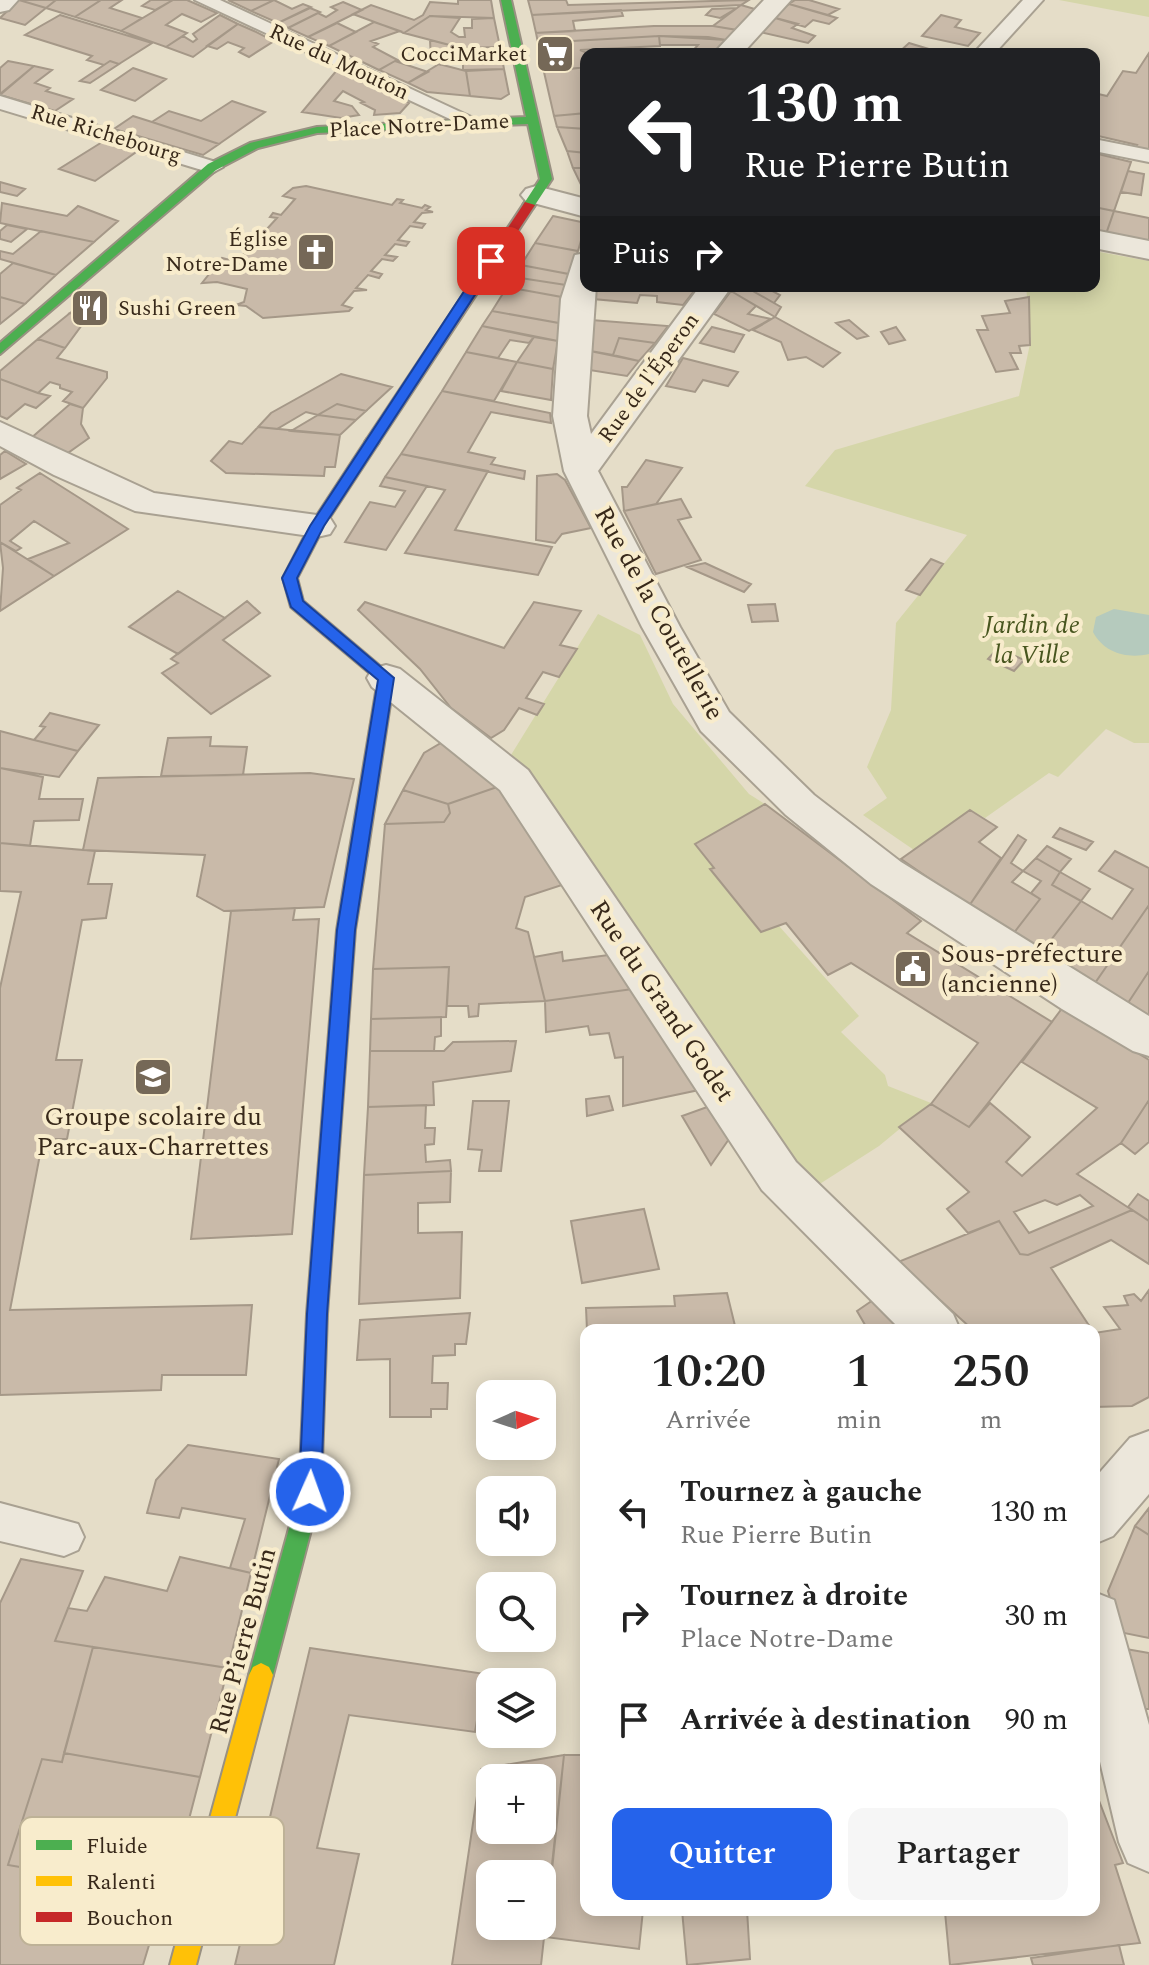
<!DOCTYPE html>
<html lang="fr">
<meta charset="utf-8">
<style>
body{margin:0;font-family:Spectral,serif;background:#f6f6f6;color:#222;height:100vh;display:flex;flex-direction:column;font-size:30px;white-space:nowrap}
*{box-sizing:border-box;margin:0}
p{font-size:26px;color:#767676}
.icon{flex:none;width:44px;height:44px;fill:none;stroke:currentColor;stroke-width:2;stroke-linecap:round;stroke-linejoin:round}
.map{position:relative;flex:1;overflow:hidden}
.side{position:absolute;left:580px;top:1324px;width:520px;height:592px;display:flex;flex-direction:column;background:#fff;border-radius:16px;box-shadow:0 4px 20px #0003}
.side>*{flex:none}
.top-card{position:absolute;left:580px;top:48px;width:520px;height:244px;border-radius:16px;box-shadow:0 4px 20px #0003;background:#202124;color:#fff;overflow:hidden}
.needle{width:52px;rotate:87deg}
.fabs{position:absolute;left:476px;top:1380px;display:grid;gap:16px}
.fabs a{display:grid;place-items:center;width:80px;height:80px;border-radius:16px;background:#fff;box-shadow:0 4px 20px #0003;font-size:40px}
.pin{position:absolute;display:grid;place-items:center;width:68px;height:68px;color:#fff;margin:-34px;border-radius:16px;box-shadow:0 4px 12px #0006}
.me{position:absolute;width:88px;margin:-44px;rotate:2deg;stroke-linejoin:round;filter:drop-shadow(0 0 6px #0008)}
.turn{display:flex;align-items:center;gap:28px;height:168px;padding:0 32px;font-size:36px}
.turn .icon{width:104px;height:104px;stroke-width:2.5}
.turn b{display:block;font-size:56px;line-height:68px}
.then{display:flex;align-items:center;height:76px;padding:0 32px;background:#0003;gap:16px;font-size:30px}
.eta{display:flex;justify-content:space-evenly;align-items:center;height:136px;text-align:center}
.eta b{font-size:48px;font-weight:600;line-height:56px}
.cta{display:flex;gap:16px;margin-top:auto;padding:16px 32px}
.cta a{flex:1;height:92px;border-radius:16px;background:#2563eb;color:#fff;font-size:32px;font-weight:600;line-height:92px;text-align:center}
.cta a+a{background:#f6f6f6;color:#222}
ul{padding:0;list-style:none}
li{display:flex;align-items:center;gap:24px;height:104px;padding:0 32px}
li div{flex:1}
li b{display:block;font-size:30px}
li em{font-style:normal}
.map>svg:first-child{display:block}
.green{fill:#d5d6a9}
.water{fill:#b5cabd}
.building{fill:#c9baa9;stroke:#a59888;stroke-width:2;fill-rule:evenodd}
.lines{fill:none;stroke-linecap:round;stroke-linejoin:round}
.lane-casing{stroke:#a9a192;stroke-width:4}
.street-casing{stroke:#a9a192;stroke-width:4}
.fast-casing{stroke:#999182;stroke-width:4}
.slow-casing{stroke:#999182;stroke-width:4}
.jam-casing{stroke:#999182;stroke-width:4}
.lane{fill:#ece7db;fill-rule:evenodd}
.street{fill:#ece7db;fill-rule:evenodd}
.fast{fill:#4caf50;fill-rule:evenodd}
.slow{fill:#ffc107;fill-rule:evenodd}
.jam{fill:#c62828;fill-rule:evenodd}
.route{fill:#2563eb;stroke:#184099;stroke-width:2}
.labels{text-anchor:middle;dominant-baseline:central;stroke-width:8;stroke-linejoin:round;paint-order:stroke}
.far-poi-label{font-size:22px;fill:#38291a;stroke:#f8eccc;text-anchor:end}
.far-street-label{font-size:22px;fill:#38291a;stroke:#f8eccc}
.street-label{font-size:26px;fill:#38291a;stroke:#f8eccc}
.park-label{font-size:26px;font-style:italic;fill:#48561f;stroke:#f8eccc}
.poi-label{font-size:26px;fill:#38291a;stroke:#f8eccc;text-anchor:start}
.key{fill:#f8eccc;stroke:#beb297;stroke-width:2}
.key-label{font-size:22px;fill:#38291a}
</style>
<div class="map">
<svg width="1149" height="1965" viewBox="0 0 1149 1965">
<rect width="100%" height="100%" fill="#e5ddc8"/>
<!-- green -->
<path class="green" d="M1059 0H1149V17Z
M1094 251 1149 261V743H1134L1106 729 1058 777 1049 773 985 818 971 810 914 850 863 815 887 798 867 767 891 710 896 623 967 535 805 486 835 450 1019 396 1031 339 1026 286H1094Z
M598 614 640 635 673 704 749 794 765 804 695 844 714 868 710 870 760 932 779 926 859 1016 841 1032 885 1075 888 1086 931 1103 879 1146 815 1187 762 1118 661 965 511 755Z"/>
<!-- water -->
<path class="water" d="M1114 609 1149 615V654C1127 659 1104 653 1093 632L1096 617Z"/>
<!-- building -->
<path class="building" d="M19 0 46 8 25 25 0 18Z
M19 0H56L46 8Z
M56 0H101L75 17 46 8Z
M101 0H122L110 8 142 18 121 31 75 17Z
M151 0H173L155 10 142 6Z
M173 0H187L217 13 201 22 182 14 166 25 187 33 166 47 121 31Z
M228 0H274L251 11Z
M274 0 292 9 303 4 311 7 278 23 251 11Z
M458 0H491L494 18 430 16 404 33 353 14 371 5 414 20 423 15 430 2 458 4Z
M528 0H566L568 5 749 0 741 5 532 15Z
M795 0H809L839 9 828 15 789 4Z
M343 2 362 10 308 37 288 28 318 13 326 17 337 10 331 7Z
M789 4 837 18 829 24 813 20 805 27 772 17Z
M741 5 758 10 737 30 713 26Z
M310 8 320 12 288 28 278 23Z
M737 8 720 18 706 15 712 9Z
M621 10 623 16 573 21 575 31 536 33 532 15Z
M60 15 152 43 119 64 110 61 104 65 87 60 92 56 25 35Z
M220 15 238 24 193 57 166 47 183 36 193 42 197 39 193 34Z
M941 15 961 20 955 27 980 33 968 46 922 36Z
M430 16 460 18 451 32 459 37H465L464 28H472V19L494 18 500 47 461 48 404 33Z
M772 17 798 24 792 28 815 36 808 43 760 32Z
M374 22 400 31 371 41 378 44 373 47 407 65 395 61 379 70 329 46Z
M337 23 356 32 329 46 308 37Z
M238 24 254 31 274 41 249 57 239 52 244 48 228 42 217 49 207 46Z
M654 26H713L737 30 726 40 659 36 538 43 536 33Z
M659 36 660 46 580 50 585 52 586 67 544 72 538 43Z
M659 36 708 37 726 40 714 54H690L698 45H660Z
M430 40 461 48 500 47 504 69 463 70V61H476L475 56 438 51 439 64 431 60Z
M909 43 942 53 897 54Z
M1149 53V152L1134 149 1137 145 1094 135V93L1107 96 1123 71 1136 73Z
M8 61 34 66 0 94V68Z
M110 61 119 64 90 83 80 81Z
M395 61 428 72 408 83 379 70Z
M439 64 466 71 470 96 427 92 408 83Z
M34 66 52 70 35 83 50 88 46 91 73 99 55 111 0 95Z
M586 67V113L554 116 544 72Z
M133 68 166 79 135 101 101 90Z
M504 69 509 94 501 99 470 96 466 71Z
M337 70 409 103 400 113 374 115 375 110 361 103 364 102 343 91 334 101 352 106 359 115 341 118 302 112Z
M232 101 265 112 219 144 152 122 169 111 201 121Z
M586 113V129L557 127 554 116Z
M133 116 152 122 219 144 203 155 114 129Z
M557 127 586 129V153L567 151Z
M107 139 139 150 95 181 59 169Z
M567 151 586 153V168H573Z
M1094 153 1131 162 1114 211 1094 207Z
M573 168H586V193H585Z
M1128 171 1144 174 1141 195 1121 192Z
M0 182 25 189 17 196 0 192Z
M306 186 392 205 397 199 403 200 400 203 422 208 425 205 430 207 426 210 433 212 422 213 414 222 425 224 422 228 410 226 398 240 409 242 406 246 395 244 385 255 397 257 393 261 382 259 371 271 382 274 379 278 368 275 356 288 367 290 354 291 342 305 352 308 349 311 263 318 246 306 236 305 244 302 247 289 217 282 202 283 222 258 237 262 248 249 240 247 252 245 263 233 255 232 266 230 277 218 270 217 273 213 281 215 295 199 283 196 293 188Z
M2 203 67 216 78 206 118 221 94 242 0 223Z
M1094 207 1114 211 1106 234 1094 232Z
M1114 211 1149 218V243L1106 234Z
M553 216 586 223 578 251 535 243Z
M7 225 27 229 11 242 0 239V231Z
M41 231 94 242 56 275 0 259V251L13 254Z
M535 243 578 251 569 274 521 265Z
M13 263 56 275 25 304 0 297V274Z
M521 265 569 274 566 285 514 277Z
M514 277 566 285 562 297 507 287Z
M596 286H625L694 291 683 305 657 302V296L640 295 637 303 593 299Z
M734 286H744L781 307 775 317 731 291Z
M744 286H763L780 295 774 303Z
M507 287 562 297 559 323 492 311Z
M731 291 756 306 748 314 771 319 749 331 714 314Z
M0 297 25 304 0 324Z
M1029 297 1030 345 1019 346 1021 353H1010L1018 369 996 372 977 330H988L982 316 1010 313 1005 301Z
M89 302 107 308 94 320 70 313Z
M492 311 559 323 558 341 482 326Z
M70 313 87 318 65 348 38 339Z
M775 317 840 353 823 367 806 357 788 360 781 342 753 330Z
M591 320 668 326 655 343 619 338 613 355 585 350Z
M849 320 868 336 857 339 836 323Z
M482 326 534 337 529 343 510 340 498 358 466 352Z
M712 327 744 335 734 352 700 343Z
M896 327 905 340 889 344 881 332Z
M534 337 558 341 553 369 517 362Z
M619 338 655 343 639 361 613 355Z
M38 339 65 348 57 358 107 372V378L83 408 63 401 72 392 60 388V385L50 382 38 393 0 379V371Z
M585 350 639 361 627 376 583 369Z
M466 352 517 362 494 401 442 391Z
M683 358 734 371 738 372 728 386 703 380 695 392 666 386Z
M517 362 553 369 551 400 501 391Z
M341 374 392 387 366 411 337 404 318 415 306 412 277 429 258 427 271 413Z
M0 379 38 393 50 396 36 408 25 404 7 419 0 416Z
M442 391 550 413 551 423 491 412 468 452 495 458 491 464 525 471 524 479 401 454Z
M70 404 83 408 81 424 89 438 65 455 30 439Z
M337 404 366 411 356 420 318 415Z
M318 415 356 420 340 435 291 431Z
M258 427 340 435 335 467H325L324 476 226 473 211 461 229 441 242 444Z
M5 451 26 464 0 479V455Z
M401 454 488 471 455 530 552 547 538 575 405 553 445 490 385 477Z
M646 460 682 468 656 504 624 511 622 487H627Z
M40 473 78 497 128 529 54 576 28 559 69 543 34 521 10 541 21 548 16 551 0 542V505L21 490 17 488Z
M557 474 565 480 591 528 562 534 555 543 536 540 537 476Z
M385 477 427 486 386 550 345 542 370 502 395 507 405 491 380 486Z
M681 499 691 517 678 520 701 560 656 574 624 511Z
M0 542 54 576 0 611 3 568Z
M931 559 943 564 920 595 906 590Z
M705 563 751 584 744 592 687 567Z
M178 591 225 618 178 654 129 627Z
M247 601 260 613 223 640 270 676 211 714 162 673 178 663 171 659Z
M365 602 504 648 534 602 581 611 560 645 577 649 559 677 543 672 526 698 544 704 537 715 519 708 504 730 491 738 451 708 420 669 358 610Z
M775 604 778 621 752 622 748 605Z
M998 648 1024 660 1014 671 988 659Z
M50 713 99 725 78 751 34 740 45 727 40 726Z
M0 731 34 740 78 751 59 777 0 768Z
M211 737 210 746 247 747 243 775 161 776 168 738Z
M451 737 500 786 448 804 403 790 424 753Z
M0 768 43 777 39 799H83L79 820 34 821 30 846 0 843Z
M310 773 354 779 324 907 224 911 197 896 205 855 83 850 98 778Z
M500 786 562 885 525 897 516 928 528 932 545 1001 479 1004 478 1016 469 1017 468 1006H447L449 967 373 969 385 824 444 822 450 813 448 804Z
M403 790 448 804 450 813 444 822 385 824Z
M765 804 921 921 907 933 1052 1022 969 1127 931 1104 978 1043 851 963 828 975 786 923 761 932 710 869 714 868 695 844Z
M970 810 997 827 979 842 1001 858 969 906 901 859Z
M1060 828 1093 842 1086 850 1053 837Z
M1018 835 1026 840 1011 863 1023 871 1012 882 1040 899 1013 934 969 906Z
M0 843 95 851 88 884H112L106 918 82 920 56 1060H82L67 1139H43L10 1310 252 1305 246 1375H162L161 1390 0 1395V988L21 892 0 891Z
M1047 846 1071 859 1060 872 1036 858Z
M1115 851 1149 868V905L1093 986 1041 953 1081 901 1112 919 1133 889 1099 871Z
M1036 858 1060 872 1052 885 1081 901 1041 953 1013 934 1040 899 1031 893 1041 881 1023 871Z
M1060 872 1090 889 1081 901 1052 885Z
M1149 905V971L1126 1006 1093 986Z
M295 908 293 920 319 919 292 1234 191 1239 231 911Z
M562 952 563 961 616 954 640 988 545 1001 534 957Z
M449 967 446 1017 371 1019 373 969Z
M1149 971V1020L1126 1006Z
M640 988 699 1090 623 1106V1057L615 1058 609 1033 590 1035 588 1026 546 1032 545 1001Z
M1063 1007 1149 1060V1100L1121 1143 1077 1174 1132 1210 1028 1255 1020 1254 999 1221 968 1233 947 1209 969 1192 899 1127 931 1104 969 1127 990 1103 1030 1137 1006 1162 1022 1176 1097 1108 1022 1062ZM1080 1195 1093 1206 1029 1233 1014 1212 1045 1200 1057 1205Z
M441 1017V1036L435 1037 434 1051H370L371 1019Z
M516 1041 511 1071 433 1082 434 1105 368 1107 370 1051H444L453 1042Z
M609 1096 613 1110 587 1116 586 1099Z
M1149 1100V1142L1135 1154 1121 1143Z
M473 1101H509L501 1171H479L482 1150 468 1149Z
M426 1105 425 1128H435L434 1144 425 1145 426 1162 450 1160 451 1171 364 1175 368 1107Z
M710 1106 729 1139 711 1165 682 1116Z
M451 1171 450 1202 418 1203V1233L462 1232 460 1298 359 1304 364 1175Z
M1138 1194 1149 1201V1221L1128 1207Z
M644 1209 659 1269 582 1283 571 1221Z
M1132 1210 1149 1221V1264L1111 1240 1051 1268 1092 1330H973L898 1262 999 1221 1020 1254 1028 1255Z
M1149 1290V1397L1132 1406 1094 1407V1333L1120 1329 1104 1307 1128 1305 1124 1296 1134 1294 1141 1301Z
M727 1293 736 1330H587L586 1308 675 1306 674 1296Z
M876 1298 908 1330H868L857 1311Z
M470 1313 466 1344H455V1355L433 1356 432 1383H448L447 1409H431V1417H390V1359L357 1360 360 1320Z
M188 1445 279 1459 251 1573 230 1568 245 1519 182 1508 179 1518 147 1513 156 1480Z
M1149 1508V1535L1135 1526Z
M1135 1526 1149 1535V1638L1119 1632 1108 1591Z
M180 1557 251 1573 228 1668 55 1641 68 1608 87 1611 105 1577 167 1591Z
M21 1559 83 1571 55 1641 93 1647 62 1762 42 1759 8 1865 165 1892 143 1965H0V1603Z
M93 1647 228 1668 200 1777 64 1753Z
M310 1648 485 1674 475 1732 349 1715 317 1848 359 1854 334 1965H235Z
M1126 1649 1149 1653V1709H1144Z
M64 1753 200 1777 170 1892 8 1865 42 1759 62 1762Z
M564 1755 541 1965H452L481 1769ZM490 1778H542V1830H490ZM490 1874H542V1926H490Z
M564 1755H586V1910H643L639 1949 545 1937Z
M1098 1798 1123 1863 1115 1865 1140 1943 950 1965 945 1912 1094 1910V1799Z
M682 1910H747L750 1959 687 1965Z
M1119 1945 1124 1965H1033L1031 1958Z"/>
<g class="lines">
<!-- lane casing -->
<g class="lane-casing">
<path id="lane" d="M195 0H220L484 123 481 127H467Z
M1023 0H1043L994 54H973Z
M0 96 219 163 223 167 212 173 205 171 0 109Z
M1094 139 1149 150V162L1094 151Z
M0 1503 78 1524 84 1537 78 1550 64 1556 0 1541Z"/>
</g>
<!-- street casing -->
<g class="street-casing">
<path id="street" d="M0 0H18L9 10 0 12Z
M764 0H791L742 54H713Z
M536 186 586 199V217L526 201 521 195 526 189Z
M1094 230 1149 241V259L1094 248Z
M586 253V286H596L587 416 591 434 700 286H732L598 471 680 627 729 712 814 795 901 862 1149 1016V1056L1133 1051 1062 1009 871 884 786 815 701 731 642 627 564 471 553 416 561 299 575 255Z
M0 422 154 493 317 515 330 518 335 526 330 534 317 537 135 511 54 475 0 446Z
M386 665 400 669 528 770 796 1162 953 1314 960 1330H901L762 1190 500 790 372 687 367 678 372 669Z
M1149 1431V1494L1113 1536 1094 1544V1479L1130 1438Z
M1094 1592 1114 1600 1149 1725V1872L1128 1863 1119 1842 1094 1736Z"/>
</g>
<!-- fast casing -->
<g class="fast-casing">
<path id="fast" d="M501 0H511L552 179 533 208 523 205 540 179 528 124 317 133 258 148 216 170 0 354V343L208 164 250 143 317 127 526 117Z
M358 849 367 855 355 930 327 1314 321 1492 273 1675 269 1683 261 1687 253 1683 249 1675 299 1492 307 1314 337 930 349 855Z"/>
</g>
<!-- slow casing -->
<g class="slow-casing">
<path id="slow" d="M372 438 379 442 324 526 297 578 303 601 394 678 367 855 358 861 349 855 378 680 291 607 283 578 310 526 367 439Z
M261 1663 269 1667 273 1675 196 1965H170L249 1675 253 1667Z"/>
</g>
<!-- jam casing -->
<g class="jam-casing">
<path id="jam" d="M525 202 535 205 377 445H367L365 442Z"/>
</g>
<!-- lane -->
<use href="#lane" class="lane"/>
<!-- street -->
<use href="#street" class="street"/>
<!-- fast -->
<use href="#fast" class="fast"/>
<!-- slow -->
<use href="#slow" class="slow"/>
<!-- jam -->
<use href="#jam" class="jam"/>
</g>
<!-- route -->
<path class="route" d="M491 257 497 261 324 526 297 578 303 601 394 678 355 930 327 1314 321 1492 318 1499 310 1502 302 1499 299 1492 307 1314 337 930 378 680 291 607 282 578 310 526 484 261Z"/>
<!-- icons -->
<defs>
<g id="supermarket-square" transform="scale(2)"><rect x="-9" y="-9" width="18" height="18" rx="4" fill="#756857" stroke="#f8eccc"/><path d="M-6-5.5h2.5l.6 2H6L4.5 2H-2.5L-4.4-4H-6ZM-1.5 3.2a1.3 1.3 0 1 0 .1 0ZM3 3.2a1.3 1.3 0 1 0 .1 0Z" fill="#fff"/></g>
<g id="church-square" transform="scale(2)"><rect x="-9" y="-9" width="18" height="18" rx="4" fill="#756857" stroke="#f8eccc"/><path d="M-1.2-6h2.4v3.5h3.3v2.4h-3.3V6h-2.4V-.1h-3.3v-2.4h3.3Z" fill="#fff"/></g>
<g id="restaurant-square" transform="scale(2)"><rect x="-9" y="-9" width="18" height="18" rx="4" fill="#756857" stroke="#f8eccc"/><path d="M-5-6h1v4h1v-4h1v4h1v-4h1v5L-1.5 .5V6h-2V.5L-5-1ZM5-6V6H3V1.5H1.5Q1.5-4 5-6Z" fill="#fff"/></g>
<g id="civic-square" transform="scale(2)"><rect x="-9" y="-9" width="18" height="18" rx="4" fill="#756857" stroke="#f8eccc"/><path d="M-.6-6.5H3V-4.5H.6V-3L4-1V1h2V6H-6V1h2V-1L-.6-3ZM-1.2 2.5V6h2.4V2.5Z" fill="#fff"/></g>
<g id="school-square" transform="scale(2)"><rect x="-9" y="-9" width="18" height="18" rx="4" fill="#756857" stroke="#f8eccc"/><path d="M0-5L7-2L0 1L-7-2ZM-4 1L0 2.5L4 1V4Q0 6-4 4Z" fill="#fff"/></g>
</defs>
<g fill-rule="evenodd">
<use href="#supermarket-square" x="555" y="54"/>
<use href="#church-square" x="316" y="252"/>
<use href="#restaurant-square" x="90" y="308"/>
<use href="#civic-square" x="913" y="969"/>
<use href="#school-square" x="153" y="1077"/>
</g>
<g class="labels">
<!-- far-poi labels -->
<g class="far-poi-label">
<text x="527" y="54">CocciMarket</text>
<text x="288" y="239">Église<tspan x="288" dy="25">Notre-Dame</tspan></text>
<text x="118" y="308" text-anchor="start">Sushi Green</text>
</g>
<!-- far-street labels -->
<g class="far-street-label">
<text transform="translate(339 62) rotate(25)">Rue du Mouton</text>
<text transform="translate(419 126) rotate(-3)">Place Notre-Dame</text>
<text transform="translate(106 134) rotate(17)">Rue Richebourg</text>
<text transform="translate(649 378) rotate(-54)">Rue de l'Éperon</text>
</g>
<!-- street labels -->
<g class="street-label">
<text transform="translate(659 613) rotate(61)">Rue de la Coutellerie</text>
<text transform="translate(662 1001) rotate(56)">Rue du Grand Godet</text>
<text transform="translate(243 1641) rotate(-75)">Rue Pierre Butin</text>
</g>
<!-- park labels -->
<g class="park-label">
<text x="1032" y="625">Jardin de<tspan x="1032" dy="30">la Ville</tspan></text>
</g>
<!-- poi labels -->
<g class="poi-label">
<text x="941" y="954">Sous-préfecture<tspan x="941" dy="30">(ancienne)</tspan></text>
<text x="153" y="1117" text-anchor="middle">Groupe scolaire du<tspan x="153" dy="30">Parc-aux-Charrettes</tspan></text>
</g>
</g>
<!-- legend -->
<rect x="20" y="1817" width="264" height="128" rx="12" class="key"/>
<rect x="36" y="1840" width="36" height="10" fill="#4caf50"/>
<rect x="36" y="1876" width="36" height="10" fill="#ffc107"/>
<rect x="36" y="1912" width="36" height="10" fill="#c62828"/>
<g class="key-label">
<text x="86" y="1853">Fluide</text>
<text x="86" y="1889">Ralenti</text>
<text x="86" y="1925">Bouchon</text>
</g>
</svg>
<div class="fabs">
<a><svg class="needle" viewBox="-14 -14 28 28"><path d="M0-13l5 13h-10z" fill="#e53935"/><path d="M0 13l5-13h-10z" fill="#767676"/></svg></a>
<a><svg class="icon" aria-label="sound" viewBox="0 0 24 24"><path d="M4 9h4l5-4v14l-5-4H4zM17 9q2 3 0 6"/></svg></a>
<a><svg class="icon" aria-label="search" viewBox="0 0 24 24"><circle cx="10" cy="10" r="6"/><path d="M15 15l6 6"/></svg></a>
<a><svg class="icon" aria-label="layers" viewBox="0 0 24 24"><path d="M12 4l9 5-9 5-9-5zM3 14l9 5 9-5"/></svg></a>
<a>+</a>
<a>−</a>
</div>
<div class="pin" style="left:491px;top:261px;background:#d93025"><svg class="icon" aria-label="arrive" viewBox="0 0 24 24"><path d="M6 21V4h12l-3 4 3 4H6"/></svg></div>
<svg class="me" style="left:310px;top:1492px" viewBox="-20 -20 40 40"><circle r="17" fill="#2563eb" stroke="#fff" stroke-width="3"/><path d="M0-11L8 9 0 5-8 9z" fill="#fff"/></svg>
<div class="top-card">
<div class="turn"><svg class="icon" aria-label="left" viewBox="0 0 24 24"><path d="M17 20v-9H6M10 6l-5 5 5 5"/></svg><div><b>130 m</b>Rue Pierre Butin</div></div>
<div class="then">Puis<svg class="icon" aria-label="right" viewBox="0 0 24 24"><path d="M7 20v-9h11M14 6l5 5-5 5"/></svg></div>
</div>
<section class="side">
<div class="eta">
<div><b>10:20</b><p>Arrivée</p></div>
<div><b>1</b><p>min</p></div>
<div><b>250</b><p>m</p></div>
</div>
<ul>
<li><svg class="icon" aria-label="left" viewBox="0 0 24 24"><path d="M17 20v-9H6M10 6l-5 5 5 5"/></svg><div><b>Tournez à gauche</b><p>Rue Pierre Butin</p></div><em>130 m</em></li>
<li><svg class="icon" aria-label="right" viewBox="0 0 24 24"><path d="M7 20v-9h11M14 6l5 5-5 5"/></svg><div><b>Tournez à droite</b><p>Place Notre-Dame</p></div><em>30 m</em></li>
<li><svg class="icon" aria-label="arrive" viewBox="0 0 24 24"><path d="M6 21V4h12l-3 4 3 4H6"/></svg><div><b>Arrivée à destination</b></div><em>90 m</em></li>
</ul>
<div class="cta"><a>Quitter</a><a>Partager</a></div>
</section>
</div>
